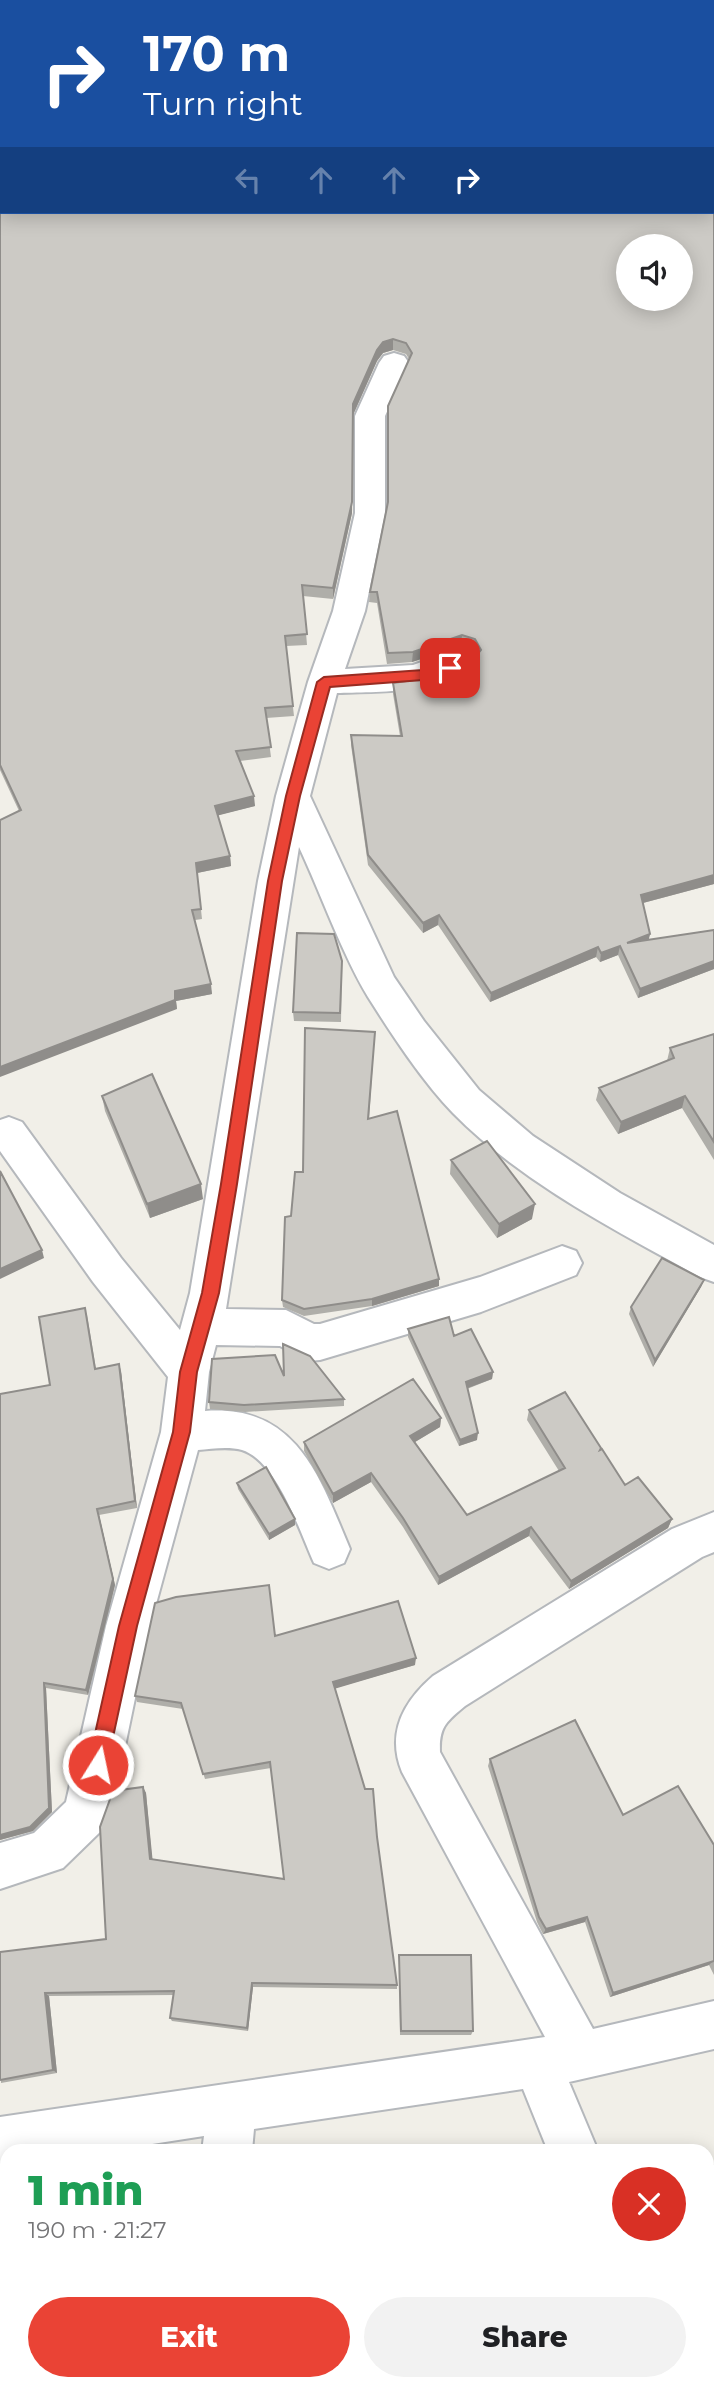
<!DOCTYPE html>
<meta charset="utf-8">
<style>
body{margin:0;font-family:Montserrat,sans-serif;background:#f2f2f2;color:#202124;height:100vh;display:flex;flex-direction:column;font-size:26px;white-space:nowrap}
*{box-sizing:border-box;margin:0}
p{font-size:23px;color:#757577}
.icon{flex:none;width:38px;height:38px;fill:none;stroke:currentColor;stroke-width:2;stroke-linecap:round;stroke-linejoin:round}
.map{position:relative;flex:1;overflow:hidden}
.sheet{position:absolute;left:0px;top:2144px;width:714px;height:247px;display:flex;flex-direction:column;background:#fff;border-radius:21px 21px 0 0;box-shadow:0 4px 18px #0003}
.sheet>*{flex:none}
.top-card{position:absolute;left:0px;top:0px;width:714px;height:214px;box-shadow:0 4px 18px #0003;background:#1a4fa0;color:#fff;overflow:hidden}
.buttons{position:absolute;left:616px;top:234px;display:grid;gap:14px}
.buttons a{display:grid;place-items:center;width:77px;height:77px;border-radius:50%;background:#fff;box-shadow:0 4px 18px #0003;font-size:35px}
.pin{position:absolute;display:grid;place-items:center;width:60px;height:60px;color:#fff;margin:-30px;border-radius:14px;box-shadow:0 4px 10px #0006}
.me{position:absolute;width:77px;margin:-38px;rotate:10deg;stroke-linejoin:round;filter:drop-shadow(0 0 5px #0008)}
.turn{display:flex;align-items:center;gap:24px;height:147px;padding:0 28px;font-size:32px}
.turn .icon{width:91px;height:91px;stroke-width:2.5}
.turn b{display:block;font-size:49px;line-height:60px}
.lanes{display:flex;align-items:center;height:66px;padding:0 28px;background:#0003;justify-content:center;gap:35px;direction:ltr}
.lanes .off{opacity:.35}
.round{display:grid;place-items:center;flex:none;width:74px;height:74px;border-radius:37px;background:#f2f2f2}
.head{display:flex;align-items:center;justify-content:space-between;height:119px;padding:0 28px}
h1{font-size:42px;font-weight:800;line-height:52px;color:#1e9e55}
.cta{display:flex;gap:14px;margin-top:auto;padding:14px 28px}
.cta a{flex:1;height:80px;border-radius:42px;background:#ea4335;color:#fff;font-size:28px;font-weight:800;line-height:80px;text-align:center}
.cta a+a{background:#f2f2f2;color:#202124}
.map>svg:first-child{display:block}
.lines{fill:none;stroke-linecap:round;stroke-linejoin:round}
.street-casing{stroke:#b5b8bc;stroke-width:4}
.secondary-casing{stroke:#b6babf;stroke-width:4}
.street{fill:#fff;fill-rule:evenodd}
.secondary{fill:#fff;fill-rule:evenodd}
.wall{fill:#afaea9}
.shaded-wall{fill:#8f8d8a}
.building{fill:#cccac5;stroke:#8f8d8a;stroke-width:2;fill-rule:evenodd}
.route{fill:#ea4335;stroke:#982c22;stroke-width:2}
</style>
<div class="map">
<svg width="714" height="2389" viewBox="0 0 714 2389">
<rect width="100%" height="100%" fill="#f1efe8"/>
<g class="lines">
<!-- street casing -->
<g class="street-casing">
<path id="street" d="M394 353 404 356 409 363 385 416V513L365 611 345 669 413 665 462 648 473 652 478 660C459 694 372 692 337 693L310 796 394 977 424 1021 479 1090 533 1136 620 1193 714 1245V1282L700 1277C615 1230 522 1183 453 1113 422 1081 392 1035 368 997 342 954 321 894 299 847L226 1309 286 1310 314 1324H320L480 1277 562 1246 576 1251 582 1263 576 1275 481 1312 320 1360 309 1361 280 1346 216 1345 209 1372 205 1411C297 1404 320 1478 350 1549L344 1563 329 1569 314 1563C300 1532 277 1461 242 1450 228 1446 211 1449 198 1450L150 1626 117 1785 100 1832 63 1868 0 1889V1843L34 1833 66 1802 106 1626 161 1432 168 1377 93 1282 0 1151V1120L9 1117 22 1122 121 1258 180 1330 190 1293 258 881 276 796 308 682 333 611 355 513V416L379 363 384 356Z
M714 1512V1552L702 1557 465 1706C446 1722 439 1727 440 1752L593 2029 714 2001V2049L569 2082 598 2151H548L523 2089 254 2129 252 2151H202L204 2136 107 2151H7V2166L0 2167V2117L545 2037 402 1772C386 1733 404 1701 433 1676L672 1529Z
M707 2350 714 2353V2389H686L684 2384H707Z"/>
</g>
<!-- secondary casing -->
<g class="secondary-casing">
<path id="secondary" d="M43 0H69L42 2Z
M2 24V40L0 41V25Z"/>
</g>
<!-- street -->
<use href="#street" class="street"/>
<!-- secondary -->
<use href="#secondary" class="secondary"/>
</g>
<!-- wall -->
<path class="wall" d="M0 116 712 212 714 884 643 903 650 934 648 940 714 930V969L638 998 618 955 600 962 596 957 490 1002 438 925 423 933 368 865 351 745V735L400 736 393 694V683L435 677 454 671 471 662 477 655 474 650 461 646 412 662 387 664 377 603 369 602 370 592 388 503 409 359 406 354 393 350 383 353 377 361 353 415 352 513 333 599 303 596 307 645 286 646 294 716 266 718 271 757 240 761 255 806 218 815 230 856 231 866 197 873 202 919 195 920 212 994 176 1001 177 1009 19 811 0 770Z
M342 961 341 1022 294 1021 293 1012Z
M375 1032 369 1119 439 1286 372 1306 304 1316 283 1307 282 1300 291 1216 303 1172Z
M714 1034V1160L682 1108 618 1134 596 1100 599 1088 667 1061 670 1048Z
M102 1096 203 1199 150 1218 105 1111Z
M451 1160 532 1219 497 1238 450 1174Z
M704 1280 701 1287 653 1367 629 1314 631 1307Z
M87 1315 96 1369 121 1371 137 1508 99 1515 115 1585 88 1695 46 1688 52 1812 33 1831 0 1840V1394L50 1385Z
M408 1329 454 1336 493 1372 492 1379 467 1389 477 1440 459 1446 408 1337Z
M284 1376 344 1399V1406L245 1412 210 1409 209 1402Z
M529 1410 672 1519 668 1528 569 1589 529 1536 438 1585 403 1527 371 1482 333 1503 304 1451V1442L441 1418 440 1427 415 1442 467 1515 559 1471 527 1420Z
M237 1483 295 1525 269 1540 238 1489Z
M275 1636 415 1665 335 1688 377 1837 397 1985V1989L253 1987 248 2031 172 2021 170 2018 174 1995 49 1996 57 2073 1 2083 0 1952 106 1939 143 1787 146 1793 152 1859 284 1879 271 1768 205 1779 183 1709 137 1702 135 1696Z
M490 1759 623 1815 714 1845V1975L709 1965 610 1997 585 1922 543 1934 537 1922 488 1766Z
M399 1955 473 2031 471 2035H400Z"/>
<!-- shaded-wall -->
<path class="shaded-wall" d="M393 339V350L383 353 377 361 353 415 352 513 333 599V588L353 404 377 350 383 342Z
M462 635 461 646 412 662 413 652Z
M254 796 255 806 216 816 215 806Z
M230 856 231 866 197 873 196 863Z
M714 875V884L639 904 641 895Z
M439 915 438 925 423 933V923Z
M650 934 648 943H627Z
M620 946 618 955 600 962 601 953Z
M598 947 596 957 490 1002 491 993Z
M714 961V969L638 998 640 989Z
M211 984 212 994 176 1001 177 1009 0 1077V1067L175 991Z
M685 1096 682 1108 618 1134 621 1122Z
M201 1184 203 1199 150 1218 147 1204Z
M535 1204 532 1219 497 1238 499 1224Z
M42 1250 44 1258 0 1279V1269Z
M439 1279V1286L372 1306V1299Z
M704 1280 701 1287 653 1367 655 1360Z
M119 1364 121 1371 137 1508 135 1501Z
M493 1372 492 1379 465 1389 466 1382Z
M441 1418 440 1427 410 1445V1436Z
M478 1433 477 1440 459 1446 460 1440Z
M371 1473V1482L333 1503V1494Z
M99 1515 115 1585 88 1695 86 1690Z
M295 1519V1525L269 1540V1534Z
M672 1519 668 1528 569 1589 571 1581Z
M531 1527 529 1536 438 1585 439 1577Z
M416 1658 415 1665 334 1689 333 1682Z
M44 1683 46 1688 52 1812 33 1831 0 1840V1835Z
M143 1787 146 1793 153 1864 150 1859Z
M587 1917 585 1922 543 1934 546 1929Z
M714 1960 709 1965 610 1997 613 1993Z
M252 1983 253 1987 248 2031 247 2028Z
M45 1993 49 1996 57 2073 53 2070Z"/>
<!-- building -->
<path class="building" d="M253 0H714V875L641 895 650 934 627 943 714 930V961L640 989 620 946 601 953 598 947 491 993 439 915 423 923 368 855 351 735 402 736 393 683 435 677 454 671 471 662 481 650 475 639 462 635 413 652 388 653 377 592H370L388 502V406L412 353 406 343 393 339 383 342 377 350 353 404 352 502 333 588 302 585 307 634 285 636 293 706 265 708 271 747 236 751 254 796 215 806 230 856 196 863 201 909 192 910 211 984 175 991V1000L0 1067V820L21 810 0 765V116H2V212H712V2H250ZM628 247H681V299H628Z
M297 933 334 934 342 961 340 1013 293 1012Z
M305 1028 375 1032 368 1119 397 1111 439 1279 372 1299 304 1309 282 1300 285 1217 291 1216 295 1172H303Z
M714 1034V1142L685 1096 621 1122 599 1088 674 1058 670 1048Z
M152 1074 201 1184 147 1204 102 1096Z
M487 1141 535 1204 499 1224 451 1160Z
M0 1171 42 1250 0 1269Z
M662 1258 704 1280 655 1360 631 1307Z
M85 1308 95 1369 119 1364 135 1501 97 1509 113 1579 86 1690 44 1683 49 1808 30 1827 0 1835V1394L50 1385 39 1317Z
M449 1317 454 1336 471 1329 493 1372 466 1382 478 1433 460 1440 408 1329Z
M283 1344 310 1356 344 1399 244 1405 209 1402 212 1359 275 1355 284 1376Z
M413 1379 441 1418 410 1436 467 1515 565 1468 529 1410 565 1392 601 1448 600 1450 602 1449 625 1485 638 1477 672 1519 571 1581 531 1527 439 1577 403 1518 371 1473 333 1494 304 1442Z
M266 1467 295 1519 269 1534 237 1483Z
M269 1585 275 1636 398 1601 416 1658 333 1682 365 1789H373L377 1837 397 1985 252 1983 247 2028 170 2018 174 1991 45 1993 53 2070 0 2080V1952L106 1939 100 1827 113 1791 143 1787 150 1859 284 1879 270 1762 203 1774 181 1703 135 1696 155 1603 176 1597Z
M575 1720 623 1815 678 1786 714 1845V1961L613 1993 587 1917 546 1929 539 1917 490 1759Z
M399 1955H471L473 2031H401Z
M714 2165V2212L707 2216V2169Z
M122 2384H198V2389H122Z
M255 2384H552L539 2389H255Z"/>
<!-- route -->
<path class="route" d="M450 663 456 668 454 672 423 680 330 687 300 796 282 881 237 1184 219 1293 197 1372 190 1432 137 1626 107 1765 104 1771 98 1774 91 1771 88 1765 119 1626 173 1432 180 1372 202 1293 221 1184 268 881 286 796 317 682 324 677 423 670Z"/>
</svg>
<div class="buttons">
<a><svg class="icon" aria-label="sound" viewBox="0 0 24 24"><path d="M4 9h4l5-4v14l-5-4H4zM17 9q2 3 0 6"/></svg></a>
</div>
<div class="pin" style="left:450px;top:668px;background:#d93025"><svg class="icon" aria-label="arrive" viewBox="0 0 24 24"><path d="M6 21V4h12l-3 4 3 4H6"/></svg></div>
<svg class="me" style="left:98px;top:1765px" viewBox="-20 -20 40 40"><circle r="17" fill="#ea4335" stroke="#fff" stroke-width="3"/><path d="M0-11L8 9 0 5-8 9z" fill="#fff"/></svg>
<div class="top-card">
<div class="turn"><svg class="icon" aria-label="right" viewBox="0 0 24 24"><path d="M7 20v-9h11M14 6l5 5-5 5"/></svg><div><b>170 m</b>Turn right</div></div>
<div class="lanes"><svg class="icon off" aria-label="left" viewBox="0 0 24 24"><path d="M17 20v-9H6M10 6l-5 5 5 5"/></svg><svg class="icon off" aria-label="ahead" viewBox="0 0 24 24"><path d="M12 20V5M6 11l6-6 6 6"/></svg><svg class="icon off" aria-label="ahead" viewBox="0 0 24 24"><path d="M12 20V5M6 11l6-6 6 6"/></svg><svg class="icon" aria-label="right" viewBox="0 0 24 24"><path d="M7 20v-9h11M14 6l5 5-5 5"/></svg></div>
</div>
<section class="sheet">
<div class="head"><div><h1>1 min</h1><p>190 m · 21:27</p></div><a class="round" style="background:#d93025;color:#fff"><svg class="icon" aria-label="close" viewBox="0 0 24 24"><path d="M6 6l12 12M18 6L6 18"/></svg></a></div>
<div class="cta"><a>Exit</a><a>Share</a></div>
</section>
</div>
